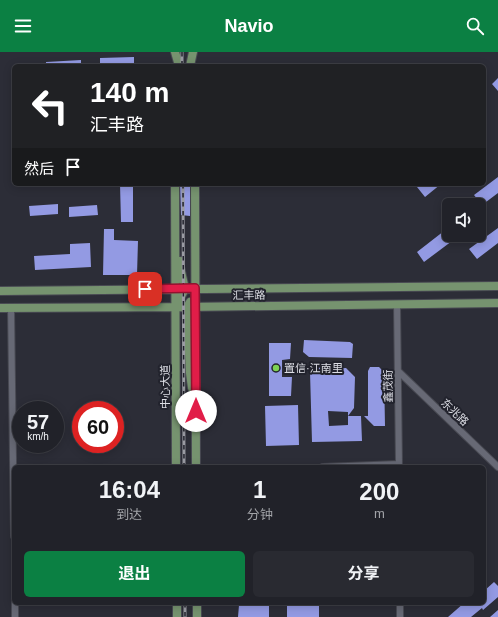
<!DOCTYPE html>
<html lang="zh">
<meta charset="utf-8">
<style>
body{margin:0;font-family:Arial,"Noto Sans SC",sans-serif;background:#292a31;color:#f1f3f6;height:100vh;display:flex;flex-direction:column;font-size:15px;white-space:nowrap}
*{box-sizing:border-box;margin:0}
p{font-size:13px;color:#a2a4a8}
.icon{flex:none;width:22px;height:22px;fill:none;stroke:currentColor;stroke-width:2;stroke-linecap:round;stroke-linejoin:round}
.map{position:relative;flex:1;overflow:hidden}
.drawer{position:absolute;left:12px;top:413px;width:474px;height:140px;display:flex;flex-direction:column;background:#212229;border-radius:6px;box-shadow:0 2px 10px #0003,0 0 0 1px #3e3f46}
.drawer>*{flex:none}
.guide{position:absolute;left:12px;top:12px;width:474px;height:122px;border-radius:6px;box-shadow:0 2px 10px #0003,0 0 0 1px #3e3f46;background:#202124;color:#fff;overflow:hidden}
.tools{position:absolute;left:442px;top:146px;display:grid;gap:8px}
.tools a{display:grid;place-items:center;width:44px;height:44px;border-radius:6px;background:#212229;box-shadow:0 2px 10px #0003,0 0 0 1px #3e3f46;font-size:20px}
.speed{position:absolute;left:12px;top:349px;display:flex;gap:8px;font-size:20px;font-weight:700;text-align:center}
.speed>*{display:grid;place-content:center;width:52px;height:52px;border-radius:50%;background:#212229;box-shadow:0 2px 10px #0003,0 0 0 1px #3e3f46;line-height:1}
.speed small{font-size:10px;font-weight:400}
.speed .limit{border:6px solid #d22;background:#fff;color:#111}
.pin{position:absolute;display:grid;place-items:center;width:34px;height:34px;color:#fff;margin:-17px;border-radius:8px;box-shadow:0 2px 6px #0006}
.me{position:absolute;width:44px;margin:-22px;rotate:0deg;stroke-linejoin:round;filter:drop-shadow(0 0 3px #0008)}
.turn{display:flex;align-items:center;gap:14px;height:84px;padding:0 12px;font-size:18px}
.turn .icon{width:52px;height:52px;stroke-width:2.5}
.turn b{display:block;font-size:28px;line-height:34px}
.then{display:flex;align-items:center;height:38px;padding:0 12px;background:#0003;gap:8px;font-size:15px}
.eta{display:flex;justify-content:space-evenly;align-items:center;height:68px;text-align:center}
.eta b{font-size:24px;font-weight:700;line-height:28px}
.cta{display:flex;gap:8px;margin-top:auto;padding:8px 12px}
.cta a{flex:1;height:46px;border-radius:6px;background:#0b8043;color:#fff;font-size:16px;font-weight:700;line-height:46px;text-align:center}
.cta a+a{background:#292a31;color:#f1f3f6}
header{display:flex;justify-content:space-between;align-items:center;height:52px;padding:0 12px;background:#0b8043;color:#fff;font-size:18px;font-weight:700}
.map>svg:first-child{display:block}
.building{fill:#939ae3;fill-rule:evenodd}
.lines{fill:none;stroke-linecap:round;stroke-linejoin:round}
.minor-casing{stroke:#484952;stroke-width:8}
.major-casing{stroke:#484952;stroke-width:10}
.minor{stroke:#676975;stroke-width:6}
.major{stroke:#76936f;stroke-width:8}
.rail-casing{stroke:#9a9ba3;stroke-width:3}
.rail{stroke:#22232d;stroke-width:1.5;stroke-dasharray:4.5;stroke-linecap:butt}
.route-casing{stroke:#92132f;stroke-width:10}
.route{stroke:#e11d48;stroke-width:7}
.poi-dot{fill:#7dd154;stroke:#22232d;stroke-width:1.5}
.labels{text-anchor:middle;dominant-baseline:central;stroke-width:4;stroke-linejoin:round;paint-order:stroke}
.street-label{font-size:11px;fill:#dddee5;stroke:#22232d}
.poi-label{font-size:11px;fill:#dddee5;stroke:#22232d;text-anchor:start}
</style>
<header><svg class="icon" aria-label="menu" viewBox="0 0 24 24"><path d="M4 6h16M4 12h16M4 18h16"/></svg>Navio<svg class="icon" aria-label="search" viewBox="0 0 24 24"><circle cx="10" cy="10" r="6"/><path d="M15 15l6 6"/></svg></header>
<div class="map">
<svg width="498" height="565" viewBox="0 0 498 565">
<rect width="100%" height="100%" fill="#2c2d37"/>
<!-- building -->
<path class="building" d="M134 5V14H100V6Z
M81 8V14H46V10Z
M498 26V39L492 32Z
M498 125V141L482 153 474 143Z
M120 132H133V170H121Z
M180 132H190V164L181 163Z
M421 132H441L425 145 417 135Z
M58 152V162L30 164 29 154Z
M97 153 98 163 69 165V155Z
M498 176V191L477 207 469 197Z
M104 177H114V188L138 189 137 223H103Z
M444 179 452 189 424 210 417 200Z
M90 191 91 215 35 218 34 204 70 202V192Z
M304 288 350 290 353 292 352 306 309 305 303 300Z
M269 291H291L290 307 282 308V325H292L291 344H269Z
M331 315V317L346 316 355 325 354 356 348 364H361L362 389 312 390 310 320 315 316ZM328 359 348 360V373L329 374Z
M370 315H379L384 320 385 374H374L364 364H368V319Z
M298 353 299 393 266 394 265 354Z
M494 530 498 534V545L483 558 482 556 471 565H448L464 551H484V539Z
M239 553 269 554V565H238Z
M287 554H319V565H287Z
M498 558V565H490Z"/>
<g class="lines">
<!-- minor casing -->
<g class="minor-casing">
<path id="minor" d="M397 252 399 415
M11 255 14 484
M398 319 498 415
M323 415 399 412
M15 551V565
M400 551V565"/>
</g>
<!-- major casing -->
<g class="major-casing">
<path id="major" d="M175 0 179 14
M190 14 193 0
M175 132 176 415
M195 132 196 415
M0 239 498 234
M190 250 187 255 190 321 192 336
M176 254 185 237 180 215V209
M0 256 187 255 498 251
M177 551V565
M197 551V565"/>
</g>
<!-- minor -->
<use href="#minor" class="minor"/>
<!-- major -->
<use href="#major" class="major"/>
<!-- rail casing -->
<g class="rail-casing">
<path id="rail" d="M182 0V14
M183 132 184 415
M185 551V565"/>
</g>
<!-- rail -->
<use href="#rail" class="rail"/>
</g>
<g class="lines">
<!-- route casing -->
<g class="route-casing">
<path id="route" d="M145 237 195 236 196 359"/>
</g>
<!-- route -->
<use href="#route" class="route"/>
</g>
<!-- markers -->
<circle class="poi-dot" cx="276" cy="316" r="4"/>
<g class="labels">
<!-- street labels -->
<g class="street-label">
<text transform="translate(249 243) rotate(-1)">汇丰路</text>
<text transform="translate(388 334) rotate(-91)">鑫茂街</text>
<text transform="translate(165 335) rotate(-90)">中心大道</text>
<text transform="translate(455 360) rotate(44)">东兆路</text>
</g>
<!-- poi labels -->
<g class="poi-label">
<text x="284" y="316">置信·江南里</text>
</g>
</g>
</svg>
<div class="tools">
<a><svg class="icon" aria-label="sound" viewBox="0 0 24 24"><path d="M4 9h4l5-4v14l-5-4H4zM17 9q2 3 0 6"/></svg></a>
</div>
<div class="speed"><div>57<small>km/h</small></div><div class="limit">60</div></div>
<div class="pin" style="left:145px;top:237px;background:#d93025"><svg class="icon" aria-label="arrive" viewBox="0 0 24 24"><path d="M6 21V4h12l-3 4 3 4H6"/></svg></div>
<svg class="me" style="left:196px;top:359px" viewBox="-20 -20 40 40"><circle r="19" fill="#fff"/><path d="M0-13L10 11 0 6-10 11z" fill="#e11d48"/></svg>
<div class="guide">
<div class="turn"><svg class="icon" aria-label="left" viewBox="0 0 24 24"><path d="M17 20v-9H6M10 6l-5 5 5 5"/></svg><div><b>140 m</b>汇丰路</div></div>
<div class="then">然后<svg class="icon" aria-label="arrive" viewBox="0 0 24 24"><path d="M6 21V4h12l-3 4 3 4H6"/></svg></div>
</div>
<section class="drawer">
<div class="eta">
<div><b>16:04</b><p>到达</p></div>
<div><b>1</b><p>分钟</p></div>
<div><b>200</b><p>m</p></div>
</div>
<div class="cta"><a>退出</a><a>分享</a></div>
</section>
</div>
